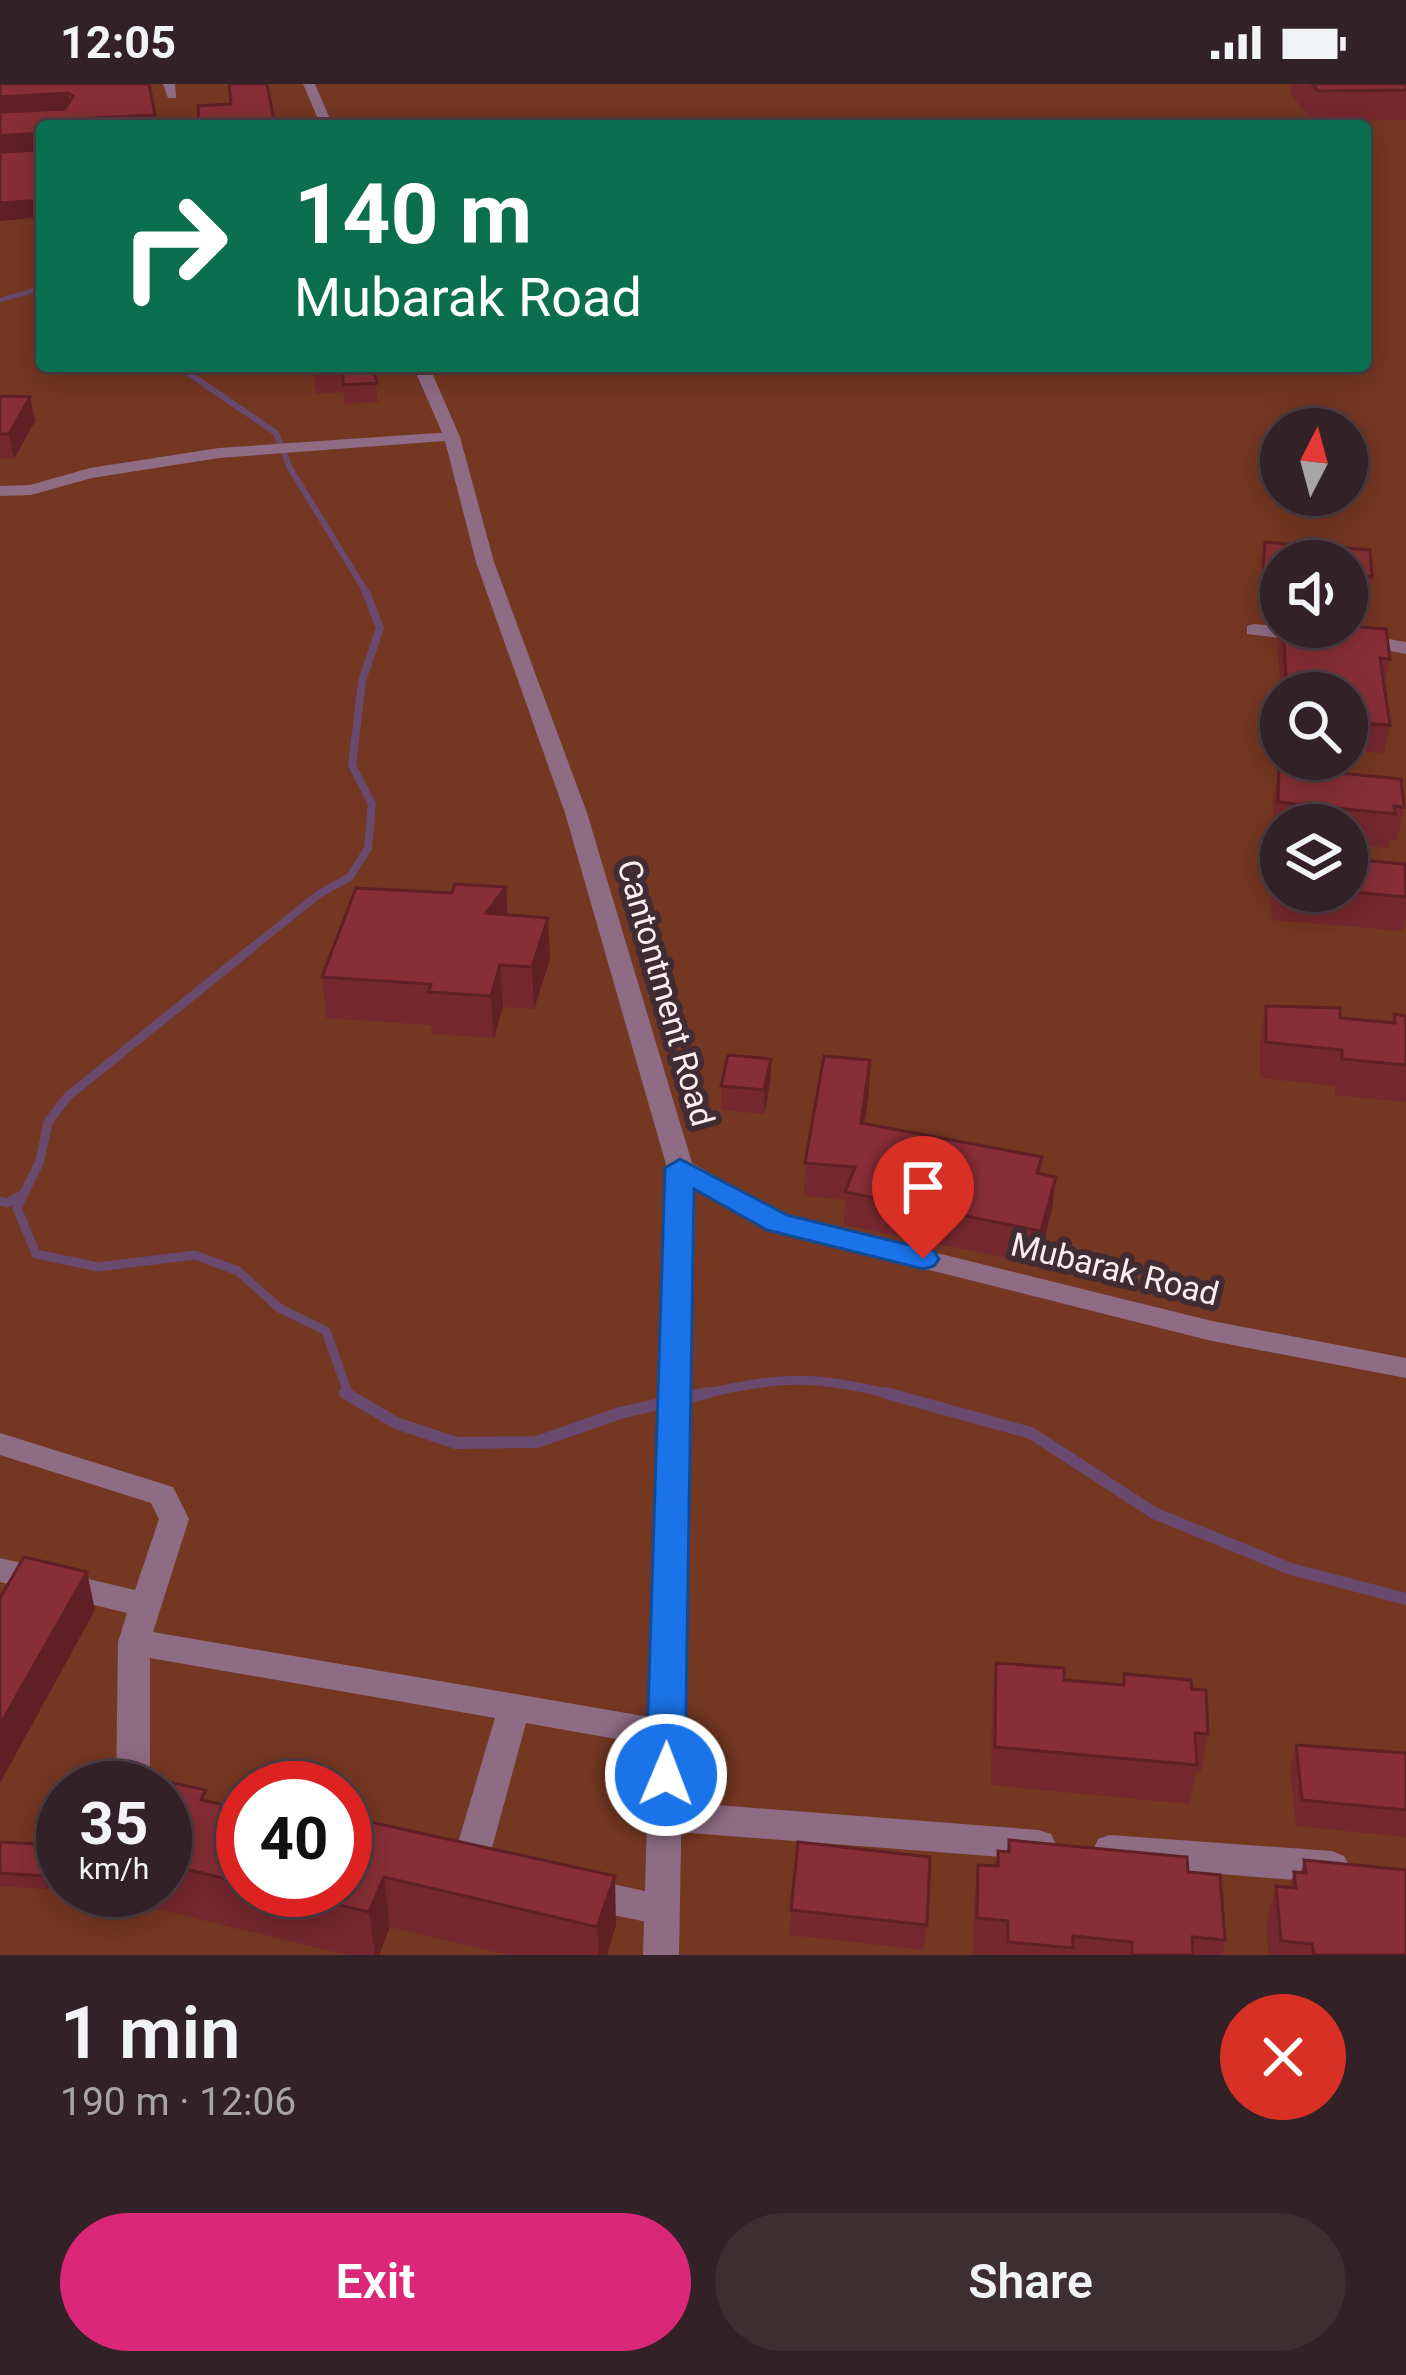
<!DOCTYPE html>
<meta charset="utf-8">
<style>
body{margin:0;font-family:Roboto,sans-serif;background:#3d2e32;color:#f1f3f6;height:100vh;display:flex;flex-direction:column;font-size:45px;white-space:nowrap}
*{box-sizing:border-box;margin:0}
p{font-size:39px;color:#a8a3a7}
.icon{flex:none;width:66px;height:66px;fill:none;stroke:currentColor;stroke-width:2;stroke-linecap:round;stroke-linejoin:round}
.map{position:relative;height:1871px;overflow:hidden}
.details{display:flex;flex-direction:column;background:#322126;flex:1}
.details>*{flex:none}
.hud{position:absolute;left:36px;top:36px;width:1335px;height:252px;border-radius:12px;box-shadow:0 6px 30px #0003,0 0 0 3px #4d3e43;background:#0b6e4f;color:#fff;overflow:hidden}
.needle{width:78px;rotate:6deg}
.tools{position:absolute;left:1260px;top:324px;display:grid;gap:24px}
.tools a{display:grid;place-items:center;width:108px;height:108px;border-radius:50%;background:#322126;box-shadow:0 6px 30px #0003,0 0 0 3px #4d3e43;font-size:60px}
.speed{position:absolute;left:36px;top:1677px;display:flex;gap:24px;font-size:60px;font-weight:700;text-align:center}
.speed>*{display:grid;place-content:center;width:156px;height:156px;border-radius:50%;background:#322126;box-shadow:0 6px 30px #0003,0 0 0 3px #4d3e43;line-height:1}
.speed small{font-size:30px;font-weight:400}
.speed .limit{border:18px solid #d22;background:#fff;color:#111}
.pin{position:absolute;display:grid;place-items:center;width:102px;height:102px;color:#fff;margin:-123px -51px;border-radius:50% 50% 50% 0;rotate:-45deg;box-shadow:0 0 12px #0007}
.pin .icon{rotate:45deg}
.me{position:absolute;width:132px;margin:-66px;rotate:1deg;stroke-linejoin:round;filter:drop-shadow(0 0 9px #0008)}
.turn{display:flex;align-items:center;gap:42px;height:252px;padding:0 60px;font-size:54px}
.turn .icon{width:156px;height:156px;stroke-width:2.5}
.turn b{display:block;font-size:84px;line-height:102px}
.round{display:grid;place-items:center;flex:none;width:126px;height:126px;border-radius:63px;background:#3d2e32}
.head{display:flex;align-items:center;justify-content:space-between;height:204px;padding:0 60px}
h1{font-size:72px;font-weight:600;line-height:90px}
.button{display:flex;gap:24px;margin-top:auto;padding:24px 60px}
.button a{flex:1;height:138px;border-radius:72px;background:#db2777;color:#fff;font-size:48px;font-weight:600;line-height:138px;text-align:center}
.button a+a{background:#3d2e32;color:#f1f3f6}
.status{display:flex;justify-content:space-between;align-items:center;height:84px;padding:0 60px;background:#322126;direction:ltr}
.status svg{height:33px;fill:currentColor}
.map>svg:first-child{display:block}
.green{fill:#743722;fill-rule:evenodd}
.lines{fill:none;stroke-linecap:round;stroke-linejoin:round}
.stream-far4{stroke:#69496e;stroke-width:4.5}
.stream-far3{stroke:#69496e;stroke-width:6}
.stream-far2{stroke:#69496e;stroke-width:8}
.stream-far1{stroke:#69496e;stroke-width:9}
.stream{stroke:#69496e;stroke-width:12}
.minor{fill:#8e6c84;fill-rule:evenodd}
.tertiary{fill:#8e6c84;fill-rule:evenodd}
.wall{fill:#75282e}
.shaded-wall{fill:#5f2026}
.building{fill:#882e36;stroke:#5f2026;stroke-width:3}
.route{fill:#1a73e8;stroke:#114b97;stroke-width:3}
.labels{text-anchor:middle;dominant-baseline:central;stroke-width:12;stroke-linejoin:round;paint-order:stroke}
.street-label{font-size:33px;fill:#fdeef2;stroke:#422c33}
</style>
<div class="status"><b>12:05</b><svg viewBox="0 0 49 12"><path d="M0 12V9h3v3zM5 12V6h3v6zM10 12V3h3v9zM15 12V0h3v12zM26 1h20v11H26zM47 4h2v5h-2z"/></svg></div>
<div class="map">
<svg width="1406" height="1871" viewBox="0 0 1406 1871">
<rect width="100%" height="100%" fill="#422c33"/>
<!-- green -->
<path class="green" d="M0 0H1406V1871H0ZM42 42H1365V282H42ZM1281 345H1347V411H1281ZM1281 477H1347V543H1281ZM1281 609H1347V675H1281ZM1281 741H1347V807H1281ZM63 1704H165V1806H63ZM243 1704H345V1806H243Z"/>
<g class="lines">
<!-- stream-far4 -->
<path class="stream-far4" d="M0 216 42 204"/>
<!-- stream-far3 -->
<path class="stream-far3" d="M178 282 276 349 290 384 368 511"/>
<!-- stream-far2 -->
<path class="stream-far2" d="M249 866 319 810 350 793 368 764 372 720 352 681 362 597 380 544 366 508"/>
<!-- stream-far1 -->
<path class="stream-far1" d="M253 863 68 1012 48 1038 40 1077 17 1124 36 1170 98 1183 195 1171 238 1187 279 1224 326 1247 349 1312
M0 1117 7 1119 22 1111
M694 1312C779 1293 811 1289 897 1312"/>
<!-- stream -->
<path class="stream" d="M345 1309 396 1339 456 1359 537 1358 620 1329 707 1309
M886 1309 1031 1349 1154 1429 1291 1485 1406 1515"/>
<!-- minor -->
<path class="minor" d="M163 0H175L176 14H168Z
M452 348 460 353 458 356 219 374 92 394 31 411 0 412V402L30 401 90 384 219 364Z
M1254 540 1314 546 1323 552 1314 558 1247 550V542Z
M1355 549 1406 558V570L1348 559 1346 555Z
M0 1349 173 1403 189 1435 153 1548 667 1636 679 1640 684 1650 679 1660 667 1664 526 1639 486 1786 480 1797 468 1802 456 1797 450 1786 495 1634 150 1574V1704H116L118 1558 127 1529 0 1498V1474L135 1506 159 1435 151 1419 0 1371Z
M665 1717 1039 1746 1051 1750 1056 1761 1051 1772 1039 1776 665 1747 653 1743 648 1732 653 1721Z
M1110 1751 1332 1767 1344 1772 1350 1783 1344 1794 1332 1799 1110 1781 1098 1777 1093 1766 1098 1755Z
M583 1793 675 1814 680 1825 675 1836 662 1841 583 1825 570 1820 565 1809 570 1798Z"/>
<!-- tertiary -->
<path class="tertiary" d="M303 0H315L333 42H321Z
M413 282H429L460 353 494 478 587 729 692 1079 787 1132 1212 1237 1406 1274V1294L1212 1257 778 1148 693 1102 679 1871H643L667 1084 565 729 476 478 444 353Z"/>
</g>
<!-- wall -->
<path class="wall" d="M1292 0H1406V36L1313 37 1290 9Z
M312 282H373L378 318 345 320 344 308 316 310Z
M0 312 30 313 35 337 14 375H0Z
M1265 458 1370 466 1372 493 1366 523 1347 522V477H1281V516L1258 514Z
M1347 542 1390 575 1384 602 1390 641 1384 669 1347 666V609H1281L1278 565 1282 543Z
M1281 611V661H1279L1277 634Z
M1279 683 1404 723 1397 756 1390 755 1388 764 1347 760V741H1281V753L1273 752V716Z
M1276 774H1281V807H1347L1406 784V832L1403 847 1272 836 1271 808Z
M506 803 507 831 548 834 550 875 534 925 503 923 494 954 432 950 431 941 326 934 322 893 452 809Z
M1266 922 1340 934 1392 939 1394 930 1406 932V1018L1335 1011V1002L1260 994V957Z
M771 975 770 999 764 1030 721 1026V1002Z
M869 1009 864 1040 1042 1073 1040 1090 1052 1126 1037 1180 844 1141 845 1116 804 1112 805 1079Z
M996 1579 1064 1596 1122 1601 1124 1590 1192 1605 1208 1650 1201 1688H1196L1189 1720 991 1701 992 1617Z
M1296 1661 1406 1669V1753L1296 1742 1290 1687Z
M153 1695 209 1718 243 1725V1806H345V1747L616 1841 607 1871H508L390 1843 379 1871H347L124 1817 122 1806H165V1704Z
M1009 1756 1188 1788 1225 1856 1222 1871H973L974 1819 978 1781 996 1782 998 1767 1007 1768Z
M0 1758 57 1774 48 1805 0 1802Z
M1304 1776 1406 1871H1269L1266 1840 1276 1802 1290 1803 1294 1788 1301 1789Z
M791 1826 927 1841 924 1866 790 1851Z"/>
<!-- shaded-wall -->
<path class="shaded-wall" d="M68 9 71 25 0 29V13Z
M155 31 157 42H81L80 35Z
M39 49 42 66 0 68V52Z
M42 116V133L0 137V119Z
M30 313 35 337 14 375 9 350Z
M506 803 508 844 486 829Z
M548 834 550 875 534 925 532 883Z
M500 881 503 923 494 954 491 912Z
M771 975 770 999 764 1030V1006Z
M870 976 869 1009 859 1072 861 1039Z
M1056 1093 1052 1126 1037 1180 1041 1147Z
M87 1488 95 1526 0 1699V1641Z
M54 1761 57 1774 48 1805 44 1792Z
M615 1792 616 1841 607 1871H599L597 1843Z
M384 1793 390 1843 379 1871H375L369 1828Z"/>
<!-- building -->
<path class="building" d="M0 0H149L155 31 80 35 81 42H42V52L39 49 0 52V28L65 25 73 12 68 9 0 13Z
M229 0H267L275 42H199L198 22 231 20Z
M1312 0H1406V6L1318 7Z
M42 59V116L0 119V68L40 66Z
M313 282H373L377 299 343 301V289L314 290Z
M0 312 30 313 9 350H0Z
M1265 458 1370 466 1372 493 1347 490V477H1281V485L1263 483Z
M1347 542 1386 545 1390 575 1380 574 1390 641 1347 638V609H1282V606L1287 607 1283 543Z
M1279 683 1401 695 1404 723 1394 722 1395 730 1278 718Z
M1276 774H1281V802H1278Z
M1347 775 1405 780 1406 813 1340 807H1347Z
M455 800 506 803 486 829 548 834 532 883 500 881 491 912 428 908 431 900 322 893 356 804 452 809Z
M1266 922 1340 924V934L1395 939 1394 930 1406 932V981L1342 975V966L1266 958Z
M728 971 771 975 764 1006 721 1002Z
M824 972 870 976 861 1039 1042 1073 1037 1089 1056 1093 1041 1147 845 1108 855 1083 805 1079Z
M24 1473 87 1488 0 1641V1514Z
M996 1579 1064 1584V1596L1124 1601V1590L1191 1596 1192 1605 1206 1606 1208 1650 1195 1649 1197 1681 995 1663Z
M1296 1661 1406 1669V1726L1302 1716Z
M119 1679 149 1686 153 1695 206 1706 201 1716 243 1725V1799L165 1780V1704H106Z
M361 1736 615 1792 597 1843 384 1793 369 1828 274 1806H345V1747L356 1750Z
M1009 1756 1187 1773 1188 1788 1220 1791 1225 1856 1192 1853 1193 1871H1132V1858L1073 1852V1864L1008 1858V1837L977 1834 978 1781 998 1782V1767L1009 1768Z
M0 1758 54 1761 44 1792 0 1789Z
M798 1758 930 1773 927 1841 791 1826Z
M1304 1776 1406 1786V1871H1314L1312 1860 1281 1857 1276 1802 1296 1804 1294 1788 1306 1789Z"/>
<!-- route -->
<path class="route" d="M680 1075 787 1131 934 1167 939 1175 934 1182 923 1185 767 1146 694 1105 685 1691 679 1703 666 1708 652 1703 646 1691 665 1084Z"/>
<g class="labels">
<!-- street labels -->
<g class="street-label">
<text transform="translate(666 909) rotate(74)">Cantontment Road</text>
<text transform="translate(1115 1185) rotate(14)">Mubarak Road</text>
</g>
</g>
</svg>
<div class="tools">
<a><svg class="needle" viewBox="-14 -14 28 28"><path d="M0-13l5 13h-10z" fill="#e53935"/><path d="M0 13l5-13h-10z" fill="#a8a3a7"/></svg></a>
<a><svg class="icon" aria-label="sound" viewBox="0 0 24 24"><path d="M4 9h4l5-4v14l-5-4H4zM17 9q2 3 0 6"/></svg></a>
<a><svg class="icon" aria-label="search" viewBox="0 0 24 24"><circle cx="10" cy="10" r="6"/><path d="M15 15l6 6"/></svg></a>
<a><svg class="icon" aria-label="layers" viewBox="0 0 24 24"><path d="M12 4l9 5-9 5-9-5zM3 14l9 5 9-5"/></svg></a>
</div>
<div class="speed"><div>35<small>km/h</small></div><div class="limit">40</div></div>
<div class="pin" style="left:923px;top:1175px;background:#d93025"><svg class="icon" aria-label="arrive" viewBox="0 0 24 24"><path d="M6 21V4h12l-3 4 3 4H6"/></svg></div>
<svg class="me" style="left:666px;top:1691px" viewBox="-20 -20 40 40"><circle r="17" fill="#1a73e8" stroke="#fff" stroke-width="3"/><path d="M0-11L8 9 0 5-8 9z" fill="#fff"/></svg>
<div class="hud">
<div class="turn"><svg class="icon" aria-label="right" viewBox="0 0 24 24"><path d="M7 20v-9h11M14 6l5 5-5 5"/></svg><div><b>140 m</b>Mubarak Road</div></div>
</div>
</div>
<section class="details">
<div class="head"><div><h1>1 min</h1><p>190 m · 12:06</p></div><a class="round" style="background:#d93025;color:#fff"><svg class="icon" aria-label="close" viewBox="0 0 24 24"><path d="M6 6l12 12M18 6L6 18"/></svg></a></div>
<div class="button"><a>Exit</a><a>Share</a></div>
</section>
